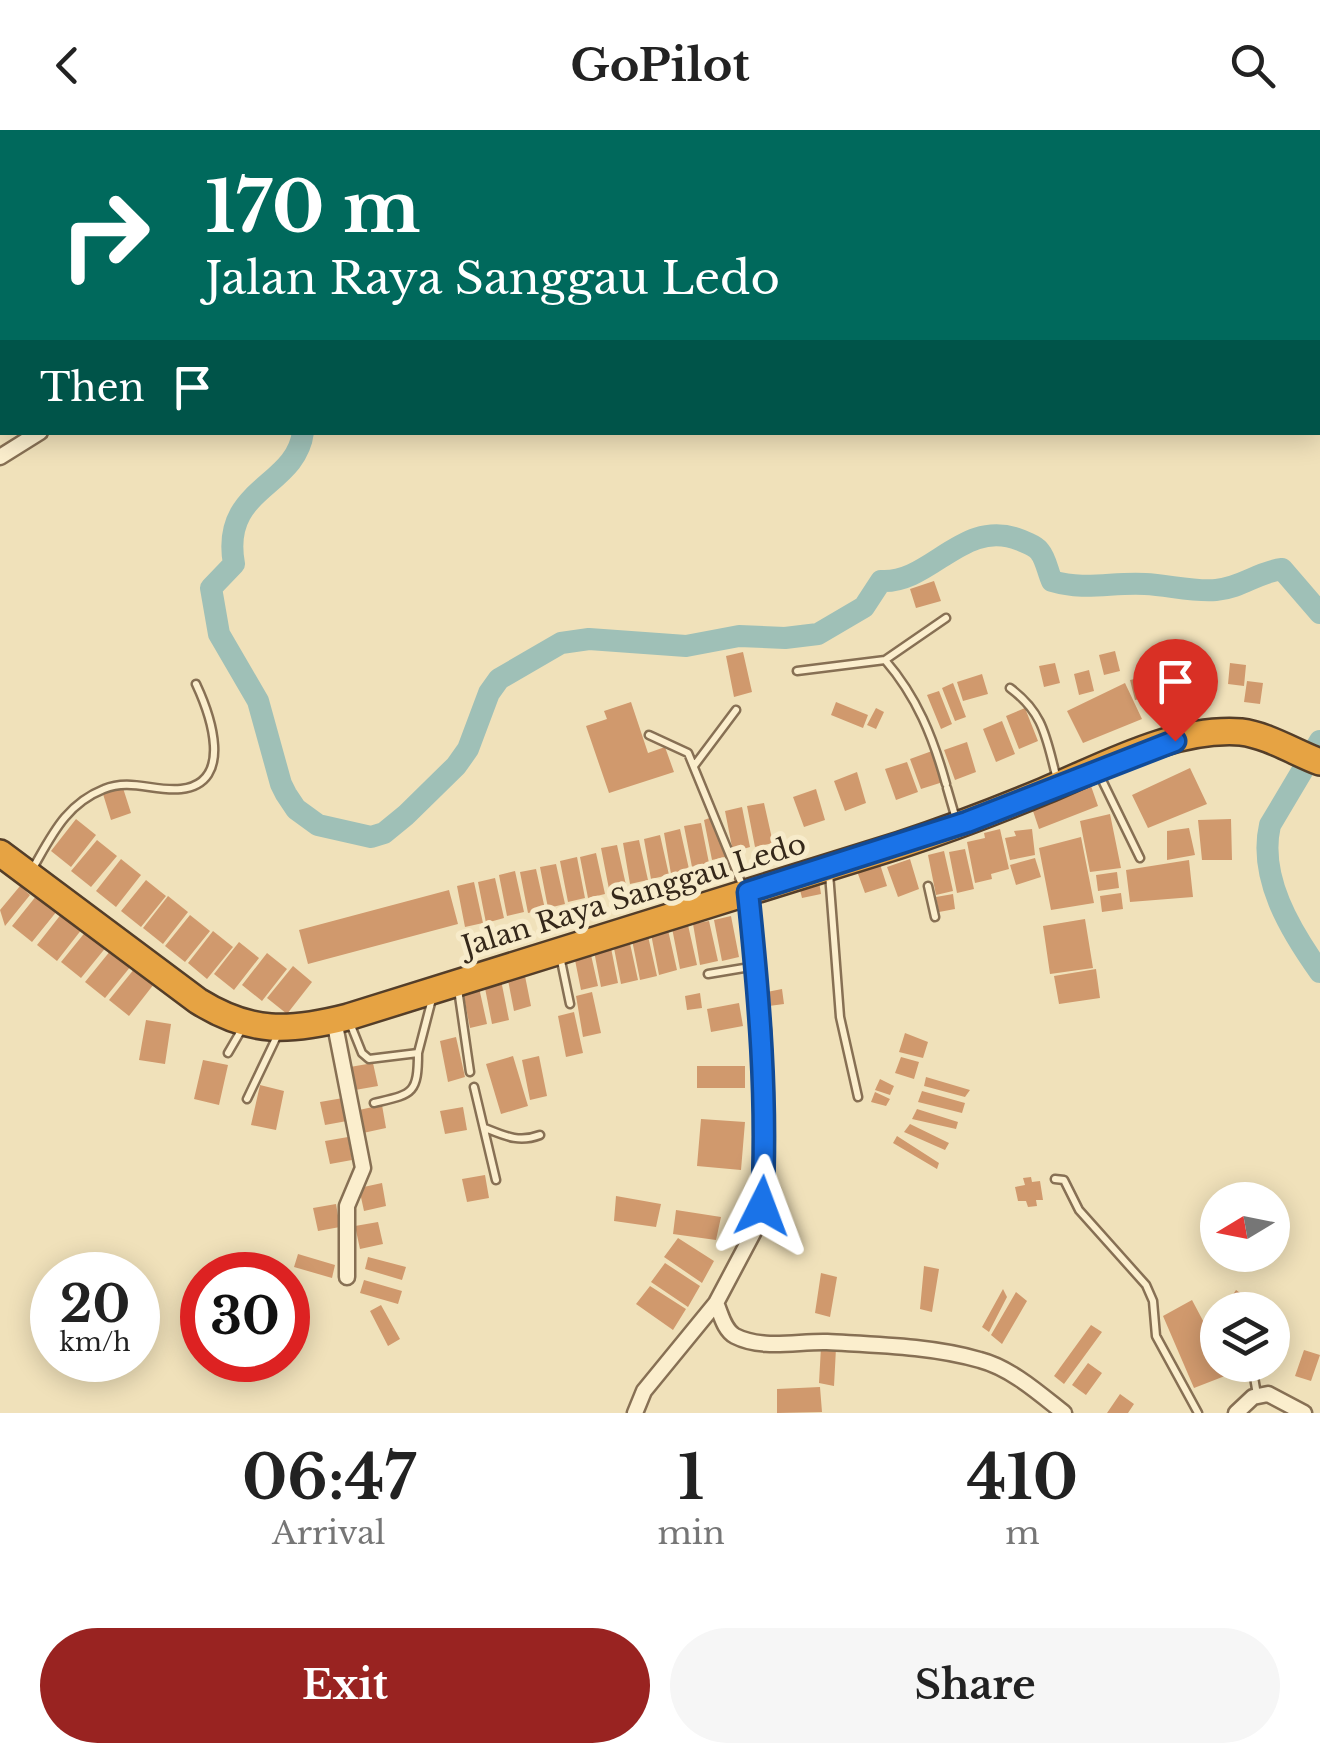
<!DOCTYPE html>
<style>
body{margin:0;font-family:"Libre Baskerville",serif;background:#f6f6f6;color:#222;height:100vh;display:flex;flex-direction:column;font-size:38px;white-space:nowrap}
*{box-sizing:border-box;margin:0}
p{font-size:32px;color:#767676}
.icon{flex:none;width:55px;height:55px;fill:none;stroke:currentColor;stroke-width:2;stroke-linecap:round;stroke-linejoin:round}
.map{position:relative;height:1283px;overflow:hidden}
.drawer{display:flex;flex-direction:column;background:#fff;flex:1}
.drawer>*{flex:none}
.hud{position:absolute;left:0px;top:0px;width:1320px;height:305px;box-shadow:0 5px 25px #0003;background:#00695c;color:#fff;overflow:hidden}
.needle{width:65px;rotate:260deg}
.controls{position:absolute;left:1200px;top:1052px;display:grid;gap:20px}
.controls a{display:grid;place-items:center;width:90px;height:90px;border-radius:50%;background:#fff;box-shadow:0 5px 25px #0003;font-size:50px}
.speed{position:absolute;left:30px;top:1122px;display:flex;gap:20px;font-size:50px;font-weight:700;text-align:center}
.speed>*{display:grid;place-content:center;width:130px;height:130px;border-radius:50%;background:#fff;box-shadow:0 5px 25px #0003;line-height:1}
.speed small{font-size:25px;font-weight:400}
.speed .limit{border:15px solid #d22;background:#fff;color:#111}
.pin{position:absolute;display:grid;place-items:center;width:85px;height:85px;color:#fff;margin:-102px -42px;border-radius:50% 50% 50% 0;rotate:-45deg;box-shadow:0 0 10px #0007}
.pin .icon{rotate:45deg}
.me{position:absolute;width:110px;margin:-55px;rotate:3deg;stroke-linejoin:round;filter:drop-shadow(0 0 8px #0008)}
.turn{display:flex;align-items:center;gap:35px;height:210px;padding:0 40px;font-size:45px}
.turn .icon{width:130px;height:130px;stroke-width:2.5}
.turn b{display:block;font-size:70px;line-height:85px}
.then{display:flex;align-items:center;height:95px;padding:0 40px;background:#0003;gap:20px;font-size:38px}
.eta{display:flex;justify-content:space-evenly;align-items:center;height:170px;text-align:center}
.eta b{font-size:60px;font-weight:700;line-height:70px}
.cta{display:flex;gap:20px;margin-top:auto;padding:20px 40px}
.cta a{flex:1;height:115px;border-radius:60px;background:#992321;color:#fff;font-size:40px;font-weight:700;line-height:115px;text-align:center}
.cta a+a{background:#f6f6f6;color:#222}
header{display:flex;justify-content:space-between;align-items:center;height:130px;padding:0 40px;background:#fff;font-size:45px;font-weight:700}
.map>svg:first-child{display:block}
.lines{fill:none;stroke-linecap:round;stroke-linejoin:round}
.river{stroke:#9fc0b7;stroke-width:22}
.building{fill:#d0996d}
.lane-casing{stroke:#877054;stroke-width:11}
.street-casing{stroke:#877054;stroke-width:19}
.highway-casing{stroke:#543e29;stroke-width:30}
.lane{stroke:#fbeecd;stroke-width:6}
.street{stroke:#fbeecd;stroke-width:14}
.highway{stroke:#e6a343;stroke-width:25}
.route-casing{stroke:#114b97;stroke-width:25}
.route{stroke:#1a73e8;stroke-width:18}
.labels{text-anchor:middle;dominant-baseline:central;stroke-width:10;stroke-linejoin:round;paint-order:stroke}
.street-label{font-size:28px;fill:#35281a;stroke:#f7ebca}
</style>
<header><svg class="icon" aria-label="back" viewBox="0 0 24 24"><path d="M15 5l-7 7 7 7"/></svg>GoPilot<svg class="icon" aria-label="search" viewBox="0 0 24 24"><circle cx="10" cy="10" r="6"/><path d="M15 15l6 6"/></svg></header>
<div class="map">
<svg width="1320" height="1283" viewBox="0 0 1320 1283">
<rect width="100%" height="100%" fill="#f0e1ba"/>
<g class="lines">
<!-- river -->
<path class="river" d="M0 93 2 96
M303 302C296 358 220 357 234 434L211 458 219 504 258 571 281 654 286 664 296 679 318 695 371 707 384 703 406 685 456 636 468 619 489 563 499 549 561 513 589 509 686 516 739 506 785 508 818 504 864 477 881 451C931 454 963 387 1020 410 1027 413 1036 416 1040 422 1046 429 1048 443 1052 451 1086 461 1111 452 1145 454 1168 455 1193 462 1216 460 1241 458 1258 442 1282 439L1320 483
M1320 611 1270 695C1258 747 1290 800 1320 842"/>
</g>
<!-- building -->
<path class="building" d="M934 451 941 471 916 478 910 459Z
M1183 519 1187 540 1171 544 1167 523Z
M1115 521 1120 541 1104 545 1099 525Z
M743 522 752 562 734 567 726 526Z
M1055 533 1060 553 1044 557 1039 536Z
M1230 533 1246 535 1244 556 1228 554Z
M1089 540 1094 561 1079 565 1074 544Z
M1162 543 1167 564 1135 570 1130 550Z
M982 544 988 564 963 571 957 552Z
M1186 545 1191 566 1175 569 1170 549Z
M1247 551 1263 553 1260 574 1244 572Z
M953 553 966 587 955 591 942 558Z
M1125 553 1142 589 1083 613 1067 581Z
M939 561 952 594 941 599 927 565Z
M631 572 648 623 665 617 674 642 609 663 586 596 607 589 604 581Z
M836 572 868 585 863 598 831 585Z
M876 578 884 582 876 599 867 595Z
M1025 578 1038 611 1019 619 1006 586Z
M1002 591 1015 624 996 632 983 599Z
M967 612 976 642 955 650 944 620Z
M932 621 943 652 921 659 910 629Z
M907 632 918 662 896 670 885 639Z
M1190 638 1207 674 1148 698 1132 665Z
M857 642 866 673 845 681 834 651Z
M1091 656 1098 676 1039 699 1032 678Z
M123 658 131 683 111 690 103 664Z
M816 659 825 690 804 697 793 667Z
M764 673 773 713 755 717 747 676Z
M742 677 750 717 733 722 725 681Z
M1110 684 1121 738 1090 742 1080 691Z
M715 686 729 726 712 730 704 690Z
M76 689 96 705 71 737 51 721Z
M1231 689 1232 730H1202L1198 690Z
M701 693 709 733 692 737 684 696Z
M1189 698 1195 725 1167 730V701Z
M680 699 689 739 671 744 664 703Z
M1000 699 1009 739 991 744 992 749 975 753 967 712 985 708 984 703Z
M1032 699 1035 725 1010 730 1005 708 1016 706 1014 701Z
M660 705 669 745 651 749 644 709Z
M1081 707 1094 773 1051 780 1039 718Z
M97 710 117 726 91 757 71 741Z
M639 710 648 750 630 754 623 713Z
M617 715 626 755 609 759 601 718Z
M965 719 974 759 957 763 949 722Z
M944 721 953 761 936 765 928 725Z
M596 723 605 764 588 768 580 727Z
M877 725 887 756 865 763 854 733Z
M577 727 585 768 568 772 560 731Z
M1035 728 1041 747 1016 755 1010 735Z
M121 729 141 745 116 777 96 761Z
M910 729 919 759 898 767 887 737Z
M1189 730 1193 767 1130 772 1126 740Z
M556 734 565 774 548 778 540 737Z
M536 739 545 779 528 783 520 742Z
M515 741 524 782 507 786 499 745Z
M1117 742 1119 758 1098 761 1096 745Z
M495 748 504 788 486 793 478 752Z
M146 750 166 766 141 797 121 781Z
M819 751 821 764 802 768 799 756Z
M474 752 483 793 465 797 457 756Z
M20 756 30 765 5 796 0 780Z
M449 760 458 794 308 834 299 800Z
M1121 763 1123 779 1102 782 1100 766Z
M953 764 955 779 939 782 936 767Z
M37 765 57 781 32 812 12 796Z
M168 766 188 782 163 814 143 798Z
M62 783 82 799 57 831 37 815Z
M190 785 210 801 185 832 165 816Z
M731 786 739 827 722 831 714 790Z
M1085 789 1093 838 1050 844 1043 796Z
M709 791 718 831 700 835 693 794Z
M688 795 697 835 680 839 672 798Z
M87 800 107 816 81 848 61 832Z
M668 800 677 840 659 845 651 804Z
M213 801 233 817 207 849 188 833Z
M648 806 657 846 640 850 632 810Z
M629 809 638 850 621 854 613 813Z
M239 812 259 828 234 860 214 844Z
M610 813 618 853 601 857 593 816Z
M589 816 598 856 581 860 573 820Z
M111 820 131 836 105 868 85 852Z
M267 823 287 839 262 871 242 855Z
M293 836 312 852 287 884 267 868Z
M523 836 531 876 514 881 506 840Z
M135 838 154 854 129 886 109 870Z
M1096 839 1100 868 1059 874 1054 846Z
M501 850 509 890 492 894 484 853Z
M478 853 487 894 470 898 462 857Z
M782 859 784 874 769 876 767 862Z
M592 862 601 903 583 907 576 866Z
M700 863 702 878 687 880 685 866Z
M739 873 743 896 711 902 707 879Z
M574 882 583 923 566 927 558 886Z
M146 890 171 894 165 934 139 930Z
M905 903 928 912 923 928 899 922Z
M456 907 465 947 448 952 440 911Z
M513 926 528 976 501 984 486 934Z
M539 926 547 966 530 970 522 930Z
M901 927 919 932 914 949 895 943Z
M203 930 228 935 219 975 194 969Z
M373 933 378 956 355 960 350 937Z
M697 936H745V958H697Z
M926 947 970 960 965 967 924 956Z
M880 949 894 956 890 965 875 960Z
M260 955 284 961 276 1000 251 995Z
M922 961 965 973 962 983 918 972Z
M875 962 890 969 886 976 871 972Z
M343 968 347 991 325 995 320 972Z
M382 975 386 998 363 1003 359 980Z
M463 977 467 1000 445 1004 440 981Z
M917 979 958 992 956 999 912 989Z
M701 989 745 992 741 1040 697 1036Z
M910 994 949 1013 945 1020 904 1002Z
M897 1006 939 1033 937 1039 893 1013Z
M348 1007 352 1030 330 1034 325 1011Z
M485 1045 489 1068 467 1072 462 1049Z
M1031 1047 1032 1052 1040 1051 1043 1070H1036L1037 1076 1028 1077 1026 1071H1018L1015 1057 1025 1055 1023 1048Z
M382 1053 386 1076 364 1081 359 1058Z
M616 1066 661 1074 656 1097 614 1091Z
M336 1074 340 1097 318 1101 313 1078Z
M676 1080 721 1087 716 1110 673 1104Z
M378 1092 383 1114 360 1119 355 1096Z
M678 1108 714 1131 702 1153 664 1127Z
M298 1124 335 1135 332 1148 294 1137Z
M368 1127 406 1137 402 1150 365 1139Z
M665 1133 700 1156 688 1177 651 1152Z
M924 1136 939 1139 932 1182 920 1179Z
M821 1143 837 1147 830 1187 815 1183Z
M364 1150 402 1161 398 1174 360 1163Z
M650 1156 686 1179 673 1200 636 1174Z
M1003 1159 1007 1167 989 1202 982 1197Z
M1236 1160 1250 1170 1244 1180H1223Z
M1016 1162 1027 1171 1002 1214 991 1205Z
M1192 1170 1218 1219V1235H1226L1230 1244 1194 1258 1163 1186Z
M381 1175 400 1209 388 1216 370 1181Z
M1091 1195 1102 1202 1064 1254 1054 1246Z
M821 1217 836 1218 834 1256 819 1253Z
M1304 1220 1320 1225 1311 1251 1295 1246Z
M1088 1233 1102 1243 1086 1265 1072 1255Z
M820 1257 822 1282 777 1283V1259Z
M1120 1264 1134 1274 1128 1283H1107Z"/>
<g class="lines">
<!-- lane casing -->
<g class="lane-casing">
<path id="lane" d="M885 530 946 488
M797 541 885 530C917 567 933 607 946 654
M1010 558C1045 584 1046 609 1057 649
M649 605 688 623 743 757
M694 636 736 580
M1099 644 1140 728
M947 658 956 689
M33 738C52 705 66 674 104 659 130 648 155 662 181 659 235 653 210 584 196 554
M829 743 840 887 858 967
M928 756 935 787
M560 826 570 874
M708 844 756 836
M458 859 470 942
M350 893 362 923 369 929 418 923 432 869
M228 923 242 899
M474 957 496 1050
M247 969 279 902
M374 973C412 964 418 965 418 923
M485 998C505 1006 519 1013 540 1005
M1055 1049 1064 1050 1079 1080 1146 1155 1153 1171 1156 1206 1198 1283
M1252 1235 1257 1265"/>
</g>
<!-- street casing -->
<g class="street-casing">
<path id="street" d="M0 327 40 302
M334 890 363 1038 347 1076V1147
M716 1173C721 1184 724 1200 735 1206 762 1220 798 1211 827 1212 877 1215 932 1216 980 1230 1011 1238 1040 1264 1064 1283
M635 1283 644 1261 716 1173 761 1088 765 1033 763 901 748 762
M1236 1283 1253 1267 1268 1264 1304 1283"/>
</g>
<!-- highway casing -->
<g class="highway-casing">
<path id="highway" d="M0 723 198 871C251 904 289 902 348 887L900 715C949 699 996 681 1044 661 1104 636 1174 597 1241 602 1267 605 1296 623 1320 632"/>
</g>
<!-- lane -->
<use href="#lane" class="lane"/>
<!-- street -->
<use href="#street" class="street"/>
<!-- highway -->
<use href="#highway" class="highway"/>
</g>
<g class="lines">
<!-- route casing -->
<g class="route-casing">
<path id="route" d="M762 1076C768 970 759 867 748 762L967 692 1175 611"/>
</g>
<!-- route -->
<use href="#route" class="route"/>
</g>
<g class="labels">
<!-- street labels -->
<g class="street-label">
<text transform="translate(634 765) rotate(-17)">Jalan Raya Sanggau Ledo</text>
</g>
</g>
</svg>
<div class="controls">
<a><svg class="needle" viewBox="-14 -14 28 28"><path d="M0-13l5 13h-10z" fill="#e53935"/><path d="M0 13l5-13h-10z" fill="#767676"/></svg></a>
<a><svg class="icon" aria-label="layers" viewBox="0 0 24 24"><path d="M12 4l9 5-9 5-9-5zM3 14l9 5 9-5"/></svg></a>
</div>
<div class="speed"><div>20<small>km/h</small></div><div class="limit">30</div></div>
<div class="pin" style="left:1175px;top:611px;background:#d93025"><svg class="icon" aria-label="arrive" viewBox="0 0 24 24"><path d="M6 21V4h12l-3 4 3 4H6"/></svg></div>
<svg class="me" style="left:762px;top:1076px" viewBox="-20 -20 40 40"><path d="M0-17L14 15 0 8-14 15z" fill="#1a73e8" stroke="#fff" stroke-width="4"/></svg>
<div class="hud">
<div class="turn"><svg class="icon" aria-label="right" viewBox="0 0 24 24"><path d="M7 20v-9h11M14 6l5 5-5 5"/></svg><div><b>170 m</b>Jalan Raya Sanggau Ledo</div></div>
<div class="then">Then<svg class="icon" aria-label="arrive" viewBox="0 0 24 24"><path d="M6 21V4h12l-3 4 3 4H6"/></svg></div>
</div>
</div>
<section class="drawer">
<div class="eta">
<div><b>06:47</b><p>Arrival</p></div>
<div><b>1</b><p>min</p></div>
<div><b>410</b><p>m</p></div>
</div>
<div class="cta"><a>Exit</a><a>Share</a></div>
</section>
